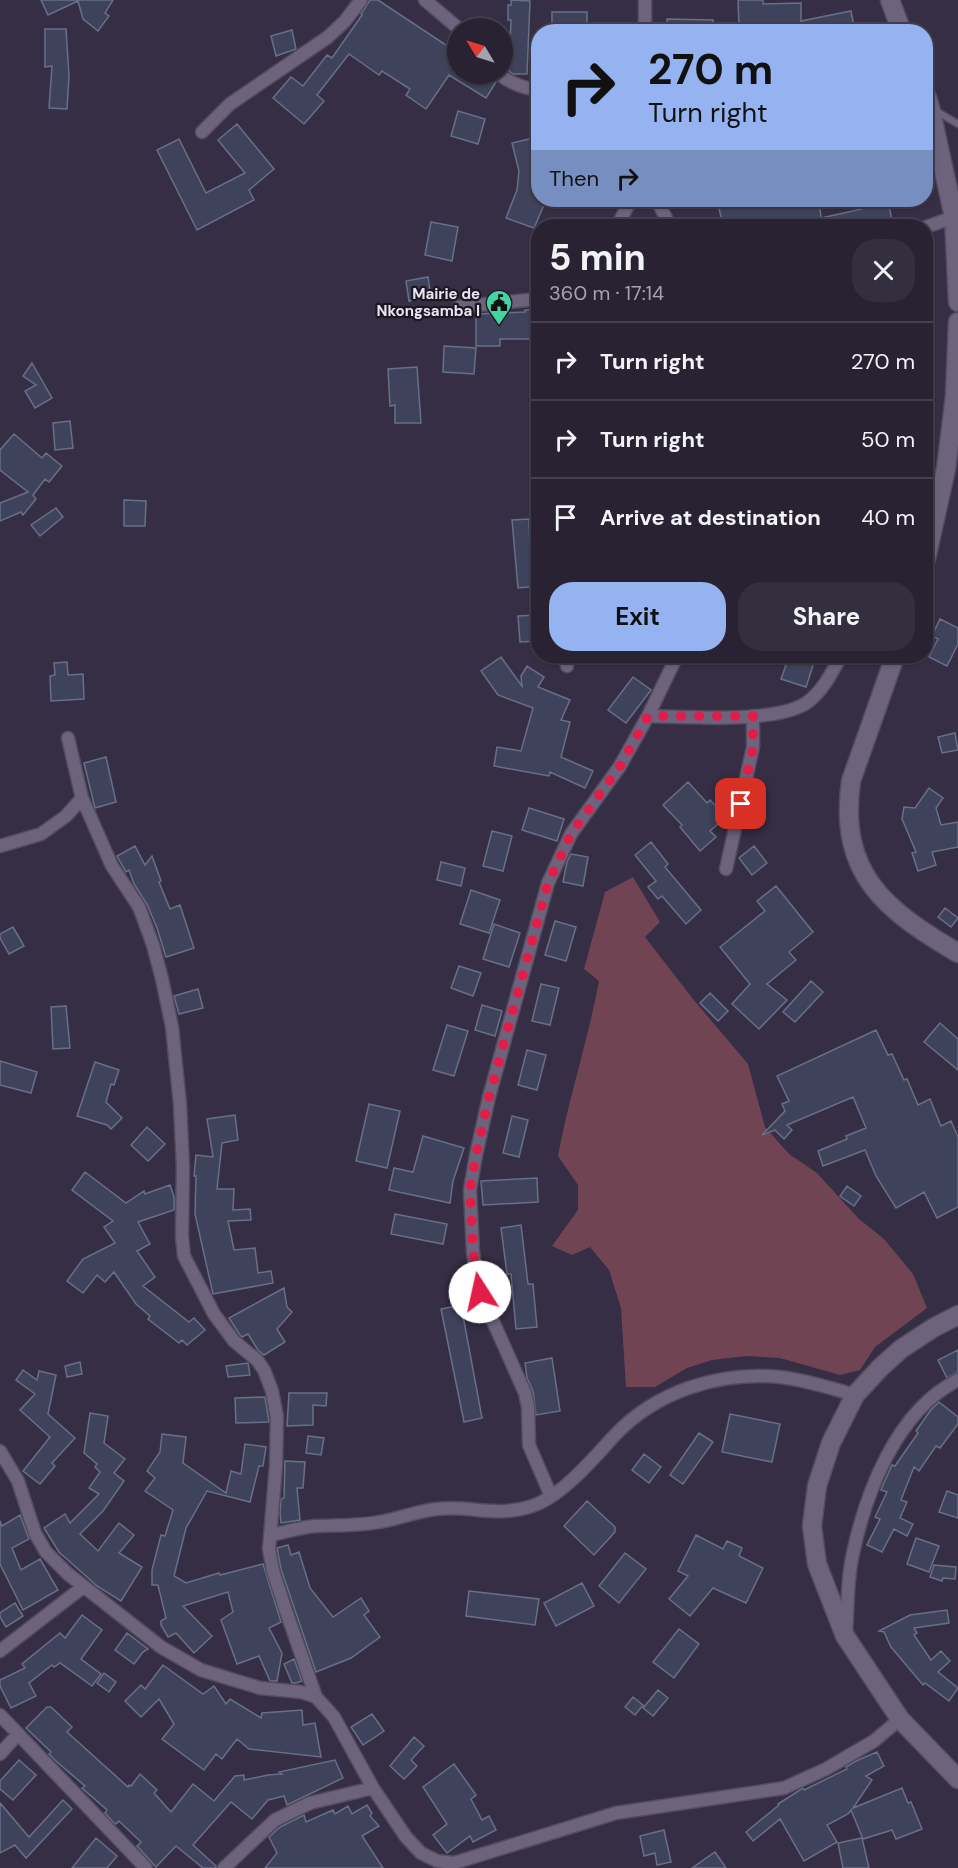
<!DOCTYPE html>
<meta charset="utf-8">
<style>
body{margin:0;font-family:"DM Sans",sans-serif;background:#342f3f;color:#f1f3f6;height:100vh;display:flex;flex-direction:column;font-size:22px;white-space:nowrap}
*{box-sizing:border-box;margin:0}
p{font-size:20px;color:#a5a4ac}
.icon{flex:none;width:33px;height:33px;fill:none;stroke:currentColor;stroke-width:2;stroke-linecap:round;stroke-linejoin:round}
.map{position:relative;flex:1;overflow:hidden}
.sheet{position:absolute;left:531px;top:219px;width:402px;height:444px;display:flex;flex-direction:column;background:#282233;border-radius:24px;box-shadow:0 2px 4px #0004,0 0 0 2px #443f4e}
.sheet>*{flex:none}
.top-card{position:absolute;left:531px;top:24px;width:402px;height:183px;border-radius:24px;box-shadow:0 2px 4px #0004,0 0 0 2px #443f4e;background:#95b2f1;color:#111;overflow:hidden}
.needle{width:39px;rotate:308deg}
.buttons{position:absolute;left:447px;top:18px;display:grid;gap:12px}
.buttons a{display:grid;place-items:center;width:66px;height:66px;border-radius:50%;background:#282233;box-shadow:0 2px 4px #0004,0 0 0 2px #443f4e;font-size:30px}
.pin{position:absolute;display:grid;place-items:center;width:51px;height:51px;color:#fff;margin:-26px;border-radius:12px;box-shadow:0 3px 9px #0006}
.me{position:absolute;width:66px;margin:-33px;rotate:350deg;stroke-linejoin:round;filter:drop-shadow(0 0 4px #0008)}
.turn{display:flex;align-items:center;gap:21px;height:126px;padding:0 18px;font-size:27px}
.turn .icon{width:78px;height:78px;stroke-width:2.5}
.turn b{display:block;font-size:42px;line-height:51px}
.then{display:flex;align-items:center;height:57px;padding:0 18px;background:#0003;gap:12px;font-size:22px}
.round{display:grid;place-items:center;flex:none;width:63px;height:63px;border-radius:24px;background:#342f3f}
.overview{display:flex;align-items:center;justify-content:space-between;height:102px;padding:0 18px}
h1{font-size:36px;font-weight:700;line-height:45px}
.primary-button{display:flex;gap:12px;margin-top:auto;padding:12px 18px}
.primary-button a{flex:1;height:69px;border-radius:24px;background:#95b2f1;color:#111;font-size:24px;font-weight:700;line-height:69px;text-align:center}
.primary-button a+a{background:#342f3f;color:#f1f3f6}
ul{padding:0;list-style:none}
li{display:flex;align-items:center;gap:18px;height:78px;padding:0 18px;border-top:2px solid #443f4e}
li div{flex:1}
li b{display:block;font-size:22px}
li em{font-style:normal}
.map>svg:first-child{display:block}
.green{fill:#714454}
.building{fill:#3e435b;stroke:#696f89;stroke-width:1.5}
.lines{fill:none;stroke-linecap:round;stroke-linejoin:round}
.lane-casing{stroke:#534c5e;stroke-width:9}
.street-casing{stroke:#534c5e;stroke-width:15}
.secondary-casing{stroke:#534c5e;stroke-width:21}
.lane{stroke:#6d637d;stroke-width:6}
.street{stroke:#6d637d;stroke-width:12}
.secondary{stroke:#6d637d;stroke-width:18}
.route{stroke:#e11d48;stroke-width:10;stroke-dasharray:0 18}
.labels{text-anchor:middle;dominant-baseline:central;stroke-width:4.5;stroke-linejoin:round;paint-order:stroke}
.poi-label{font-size:15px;font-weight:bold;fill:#e9e4f2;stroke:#1c1822;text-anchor:end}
</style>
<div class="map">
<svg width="958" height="1868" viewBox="0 0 958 1868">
<rect width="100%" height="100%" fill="#362e44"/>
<!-- green -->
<path class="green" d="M633 877 660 922 645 937 693 999 748 1064 765 1127 789 1154 817 1173 859 1219 884 1239 913 1274 927 1308 875 1347 860 1370 840 1375 780 1358 747 1356 712 1360 687 1368 655 1387H626L621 1308 609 1270 590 1247 572 1255 552 1246 578 1210V1185L558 1156C569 1097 588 1040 599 981L584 969 605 892Z"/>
<!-- building -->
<path class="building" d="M41 0H113L105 13 109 16 98 31 83 19 78 1 48 15Z
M370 0H378L458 53V74H482L496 82 486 98 449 75 426 109 406 95 410 89 382 71 379 75 349 54 317 95 324 101 304 124 273 98 291 77 303 86 327 55 332 58 362 15 361 14Z
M511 0 530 1 527 74H513L509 71 511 20H508V5H511Z
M738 0H763V4L801 3V21L851 11 855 32H770V26H739Z
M552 12H587V32H552Z
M667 19 713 20V32H667Z
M45 29H66L69 76 67 109 49 108 52 66 45 67Z
M292 30 296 49 276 56 271 36Z
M458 111 485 119 478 144 451 136Z
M237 124 274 169 249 190 254 200 197 230 157 150 179 139 206 193 245 173 218 140Z
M538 137V200H546L534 228 506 218 517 190 519 171 512 143Z
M740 200H819L821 218 862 209 861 202 888 200 893 226H723L718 204Z
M431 222 458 227 452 261 425 255Z
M428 277 431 297 409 301 406 281Z
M525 310H538V339H500V346H476V314L525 312Z
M444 346 476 348 474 374 443 372Z
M32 363 52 398 35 408 25 391 36 385 23 376Z
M417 367 421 423H395V405L390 406 388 369Z
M70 421 73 448 55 450 53 423Z
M14 434 42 458 46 453 62 466 49 482 45 479 33 495 36 499 23 515 21 512 0 521V503L28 492 0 470V450Z
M124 500 146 501 145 526H124Z
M56 508 63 517 40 536 31 525Z
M529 519 530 554 536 553 538 586 518 588 512 520Z
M538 615V641L520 642 518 616Z
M940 619 958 628V644L947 666 929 657 938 639 932 636Z
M764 656H816L806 687 781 679 786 665 763 659Z
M501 657 522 686 521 676 527 666 544 677 538 687 570 700 561 720 570 722 561 757 593 771 585 788 550 772 549 776 494 766 497 747 521 751 533 708 498 695 481 671Z
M67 662 68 675 83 674 84 699 51 701 50 676 55 675 54 663Z
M633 677 651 690 626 723 608 710Z
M955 733 958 750 942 753 938 737Z
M106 757 116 802 95 808 84 763Z
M688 782 707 803 710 800 726 817 710 831 716 837 700 851 680 827 682 825 663 805Z
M929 788 943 798 936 808 941 825 958 822V847L932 852 936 865 918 871 912 853 916 852 902 819 904 807 915 808Z
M529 808 564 819 557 841 522 830Z
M492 831 512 836 503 871 483 866Z
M651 842 668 864 665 867 701 910 686 924 662 896 658 899 648 887 656 881 635 855Z
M135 846 145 865 152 856 161 881 159 882 170 909 180 905 194 948 166 957 157 928 147 904 134 884 129 870 126 872 117 856Z
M754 846 767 863 752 875 739 858Z
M571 854 588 857 583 886 563 882 567 862Z
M441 862 465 868 461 886 437 880Z
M776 886 813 932 789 952 796 960 767 984 787 1000 759 1029 732 1004 750 984 720 947 765 911 757 901Z
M471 890 500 900 489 933 460 924Z
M945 908 958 918 951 927 938 917Z
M555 921 576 927 566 961 545 955Z
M494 924 520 933 509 967 483 959Z
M13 927 24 946 9 954 0 938V934Z
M459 966 481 973 473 996 451 988Z
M811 981 823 992 795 1022 783 1012Z
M541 984 559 988 550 1025 532 1021Z
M198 989 203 1008 179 1014 174 996Z
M710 993 728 1011 718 1021 700 1003Z
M482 1005 502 1011 495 1036 475 1030Z
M66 1006 70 1048 53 1049 51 1007Z
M940 1023 958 1039V1070L924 1042Z
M447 1025 468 1031 454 1076 433 1070Z
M876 1030 888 1055 892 1054 904 1080 907 1079 918 1105 930 1099 941 1126 951 1121 958 1137V1207L937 1218 924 1192 896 1208 876 1176 865 1150 823 1166 818 1151 847 1139 846 1136 866 1128 853 1097 787 1125 792 1130 784 1139 775 1130 762 1135 785 1111 782 1104 789 1101 777 1076Z
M527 1050 546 1055 537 1090 518 1085Z
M0 1061 37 1072 31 1093 0 1085Z
M95 1062 119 1070 114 1085 111 1084 106 1102 122 1118 111 1129 107 1125 77 1116Z
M369 1104 400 1111 387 1168 356 1161Z
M235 1115 238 1140 222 1143 217 1189H234L233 1210 250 1209 251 1220 228 1221 234 1250 255 1248 258 1273 271 1271 273 1283 213 1294 195 1214 196 1176H194L196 1155 213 1157 207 1119Z
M512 1116 528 1120 519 1157 503 1153Z
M147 1127 165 1144 148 1161 131 1145Z
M423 1136 464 1148 453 1181 450 1203 389 1190 394 1168 413 1172Z
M85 1172 126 1203 144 1191 145 1194 170 1185 174 1197V1210L138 1222 150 1244 137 1251 155 1277 143 1286 189 1322 194 1318 205 1330 187 1345 182 1340 179 1343 148 1319 150 1316 136 1304 114 1272 105 1282 97 1275 83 1293 67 1281 83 1259 115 1243 104 1227 113 1221 72 1190Z
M537 1178 538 1202 483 1205 481 1181Z
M847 1186 861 1196 854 1206 840 1196Z
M395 1214 447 1224 443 1244 391 1234Z
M521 1225 528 1284H533L537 1327 516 1329 511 1274H507L501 1228Z
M284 1288 287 1307 292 1312 277 1329 285 1342 264 1355 258 1350 248 1334 242 1337 240 1335 229 1318Z
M461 1305 482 1418 464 1422 441 1309Z
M958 1350V1372L947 1378 938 1360Z
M552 1358 560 1411 536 1415 533 1391 527 1378 525 1363Z
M80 1362 82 1374 67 1377 65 1366Z
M248 1363 250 1375 228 1377 226 1366Z
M23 1370 37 1380 39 1371 56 1375 48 1414 75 1438 52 1463 55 1466 40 1484 23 1471 50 1437 20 1410 35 1394 16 1380Z
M289 1393H327L326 1406 313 1405V1425L287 1426Z
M265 1397 269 1422 236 1423 235 1398Z
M939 1402 958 1417V1424L940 1448 936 1446 919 1471 914 1467 901 1500 907 1502 900 1518 913 1524 907 1536 894 1529 882 1552 867 1545 880 1519 875 1517 887 1492 881 1490 883 1485 892 1465 895 1466 918 1433 916 1431 930 1411Z
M90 1413 108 1416 104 1443 125 1459 114 1473 124 1481 103 1511 80 1534 98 1551 119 1523 134 1535 119 1553 142 1567 121 1601 97 1586 59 1552 44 1528 65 1514 70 1523 99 1494 89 1488 100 1472 95 1467 97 1464 84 1453Z
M730 1414 780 1424 772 1462 722 1452Z
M699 1433 713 1442 683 1484 670 1475Z
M162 1434 186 1437 183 1463 226 1493 231 1471 241 1474 245 1444 266 1447 263 1466H259L250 1502 207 1491 186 1528 174 1576 186 1583 219 1573 220 1575 263 1564 281 1622 269 1628 282 1653 277 1681H270L259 1656 237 1664 221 1620 233 1612 228 1592 183 1606 212 1636 194 1653 176 1633 168 1637 161 1625V1621L166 1618 158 1585H152V1570L161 1535 165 1536 173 1510 145 1491 155 1478 147 1471 160 1452Z
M308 1436 324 1438 321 1455 306 1453Z
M644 1454 661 1467 649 1483 632 1470Z
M285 1461 305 1462 303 1488H297L300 1520 281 1523 280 1513 281 1499 284 1498Z
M947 1491 958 1495V1518L939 1512Z
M587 1501 615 1527V1532L594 1555 564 1526Z
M20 1515 29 1539 12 1548 21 1570 40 1559 58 1590 23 1610 0 1564V1521L2 1526Z
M696 1535 723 1549 727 1541 742 1548 739 1556 763 1568 746 1603 713 1588 690 1616 669 1599 688 1576 678 1571Z
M916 1538 939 1546 929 1572 907 1564Z
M288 1545 291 1555 299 1552 310 1588 333 1617 361 1598 369 1611 364 1615 380 1637 351 1658 316 1672 281 1569 277 1548Z
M625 1553 646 1569 619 1603 599 1586Z
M934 1565 956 1567 955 1579 943 1578 942 1581 930 1577Z
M582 1583 594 1606 556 1626 544 1603Z
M469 1591 539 1599 535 1625 466 1616Z
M15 1603 23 1616 6 1627 0 1617V1613Z
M947 1610 949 1623 914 1628 917 1633 914 1635 931 1660 941 1651 950 1661 938 1672 958 1688 949 1701 925 1683 923 1685 891 1647 884 1632 879 1631 910 1615Z
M82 1615 102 1630 81 1659 101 1674 92 1686 60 1663 54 1667 52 1665 29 1683 36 1696 11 1708 0 1686V1680L25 1668 22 1664 60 1633 65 1638Z
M679 1629 699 1644 674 1678 653 1662Z
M127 1633 148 1649 143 1652 134 1664 115 1650Z
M294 1659 302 1681 296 1683H292L284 1664Z
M163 1665 203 1694 214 1686 226 1704 230 1699 261 1718 262 1713 302 1710 303 1725 315 1723 321 1757 249 1749 237 1739 222 1759 216 1754 204 1770 162 1739 174 1724 159 1699 141 1717 125 1701 141 1685 145 1689Z
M104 1673 116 1682 109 1692 97 1683Z
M658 1690 668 1698 653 1716 643 1708Z
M633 1697 643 1705 635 1715 625 1707Z
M47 1707H51L72 1727 67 1732 128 1787 129 1785 131 1786 140 1774 157 1790 154 1793 171 1812 193 1784 214 1801 235 1776 244 1775V1780L268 1775 282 1774 279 1772 335 1760 343 1778 287 1805 284 1796 268 1800 252 1819 231 1802 193 1845 216 1866V1868H203L176 1846 156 1867 137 1846 141 1842 119 1821 116 1824 113 1822 105 1813 107 1810 82 1788 85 1786 57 1762 49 1754 51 1752 26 1728Z
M372 1714 384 1731 363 1745 351 1727Z
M414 1737 424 1746 411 1760 417 1766 404 1779 390 1766Z
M877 1752 884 1766 866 1776 872 1780 853 1808 902 1788 908 1803 911 1802 922 1829 896 1839 892 1830 863 1839 851 1810 848 1814 827 1825 837 1842 804 1861 780 1819 753 1841 746 1832 779 1805 778 1804 803 1788 804 1790 847 1769 846 1767 856 1761Z
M19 1760 36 1775 13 1800 0 1789V1781Z
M454 1764 476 1795 471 1799 482 1820 489 1816 496 1830 473 1842 470 1836 447 1853 433 1835 447 1824 423 1787Z
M63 1800 72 1809 26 1858 15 1845 0 1853V1803L29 1837Z
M367 1805 372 1813 370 1816 379 1826 362 1836 383 1868H265L277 1853 269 1837 280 1827 304 1815 306 1822 333 1810 335 1814 348 1806 352 1814Z
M664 1830 671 1862 657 1865 655 1853 644 1856 640 1836Z
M96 1838 117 1856 107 1868H72Z
M862 1838 869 1868H843L838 1843Z
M715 1852 726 1868H692Z"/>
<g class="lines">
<!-- lane casing -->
<g class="lane-casing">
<path id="lane" d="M936 111 958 124"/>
</g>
<!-- street casing -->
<g class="street-casing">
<path id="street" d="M425 0 458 28
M645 32V0
M499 74C511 84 523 88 538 90
M202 132 230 104 328 37 345 21 361 0
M657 200 670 226
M617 226 631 200
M926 227 954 217 958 213
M459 307 538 299
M565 656 567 666
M648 716C686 717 781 724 809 701 824 689 832 672 841 656
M68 738 82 798 112 866 139 907 153 945 162 979 172 1027 180 1104 183 1168 182 1236 184 1256 214 1314 234 1341 257 1360 264 1370 272 1391 277 1417 276 1465 269 1549 273 1571 286 1611 316 1697
M0 846 41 834 66 816 82 798
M726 869 753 747V716
M0 1451 18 1481 35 1533 46 1552 68 1574 161 1647 201 1670 260 1688 301 1692 316 1697 334 1717 373 1788 406 1837 421 1853 437 1861 454 1863 616 1813 784 1788 826 1769 874 1741 900 1719
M551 1496 529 1445 528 1407 525 1393 480 1292 473 1253 470 1190 476 1155 489 1097 548 883 571 834 620 766 648 716 677 656
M271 1535C286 1532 301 1527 316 1526 337 1525 358 1526 379 1522 399 1519 417 1511 437 1509 470 1505 497 1518 532 1506 561 1497 594 1458 614 1436 656 1391 720 1371 780 1377 806 1380 830 1388 855 1395
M846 1632C848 1607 847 1582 852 1558 865 1494 896 1411 958 1380
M0 1651 83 1587
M0 1715 146 1868
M0 1754 18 1734
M224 1868 275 1820 310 1803 373 1788"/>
</g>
<!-- secondary casing -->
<g class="secondary-casing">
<path id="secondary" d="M890 0 902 32
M926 95 930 107 954 217 958 302
M926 559 946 469 955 396 958 322
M895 656 851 781C838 874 885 910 958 953
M958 1315 933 1328 901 1349 880 1368 855 1395 831 1443 817 1486 812 1526 817 1564 845 1636 900 1719 958 1779"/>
</g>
<!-- lane -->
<use href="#lane" class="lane"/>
<!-- street -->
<use href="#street" class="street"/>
<!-- secondary -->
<use href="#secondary" class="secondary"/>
</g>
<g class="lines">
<!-- route -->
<path class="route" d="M480 1292 473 1253 470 1190 476 1155 489 1097 548 883 571 834 620 766 648 716H753V747L741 804"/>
</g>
<!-- icons -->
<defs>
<g id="civic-pin" transform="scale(1.35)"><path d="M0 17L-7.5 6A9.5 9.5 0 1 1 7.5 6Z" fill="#42d4a1" stroke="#1c1822"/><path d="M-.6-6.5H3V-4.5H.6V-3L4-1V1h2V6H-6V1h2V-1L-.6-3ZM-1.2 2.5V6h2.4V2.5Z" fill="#111"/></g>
</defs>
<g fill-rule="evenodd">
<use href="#civic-pin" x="499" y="303"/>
</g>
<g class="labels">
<!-- poi labels -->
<g class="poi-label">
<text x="480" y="294">Mairie de<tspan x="480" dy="17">Nkongsamba I</tspan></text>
</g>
</g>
</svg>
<div class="buttons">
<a><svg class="needle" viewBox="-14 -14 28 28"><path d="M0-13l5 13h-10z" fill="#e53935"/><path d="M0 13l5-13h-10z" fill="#a5a4ac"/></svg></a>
</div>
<div class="pin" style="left:741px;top:804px;background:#d93025"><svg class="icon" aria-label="arrive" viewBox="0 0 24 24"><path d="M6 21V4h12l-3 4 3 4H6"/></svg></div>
<svg class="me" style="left:480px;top:1292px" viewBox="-20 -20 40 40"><circle r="19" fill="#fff"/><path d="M0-13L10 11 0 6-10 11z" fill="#e11d48"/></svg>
<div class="top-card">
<div class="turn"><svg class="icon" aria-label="right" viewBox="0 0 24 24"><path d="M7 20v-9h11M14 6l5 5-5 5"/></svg><div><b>270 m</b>Turn right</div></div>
<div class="then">Then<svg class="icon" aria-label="right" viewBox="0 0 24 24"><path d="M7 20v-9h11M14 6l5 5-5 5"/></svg></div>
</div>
<section class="sheet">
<div class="overview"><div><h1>5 min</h1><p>360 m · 17:14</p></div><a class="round"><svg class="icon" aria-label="close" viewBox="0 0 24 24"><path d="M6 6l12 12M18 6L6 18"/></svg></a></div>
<ul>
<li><svg class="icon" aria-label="right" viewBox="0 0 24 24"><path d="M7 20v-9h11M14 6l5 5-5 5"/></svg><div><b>Turn right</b></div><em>270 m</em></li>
<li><svg class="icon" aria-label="right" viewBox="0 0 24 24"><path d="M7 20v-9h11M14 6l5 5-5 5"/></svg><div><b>Turn right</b></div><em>50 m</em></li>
<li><svg class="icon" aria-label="arrive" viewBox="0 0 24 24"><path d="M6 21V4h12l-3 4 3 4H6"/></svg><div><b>Arrive at destination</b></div><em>40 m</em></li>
</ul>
<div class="primary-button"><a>Exit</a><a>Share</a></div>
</section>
</div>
